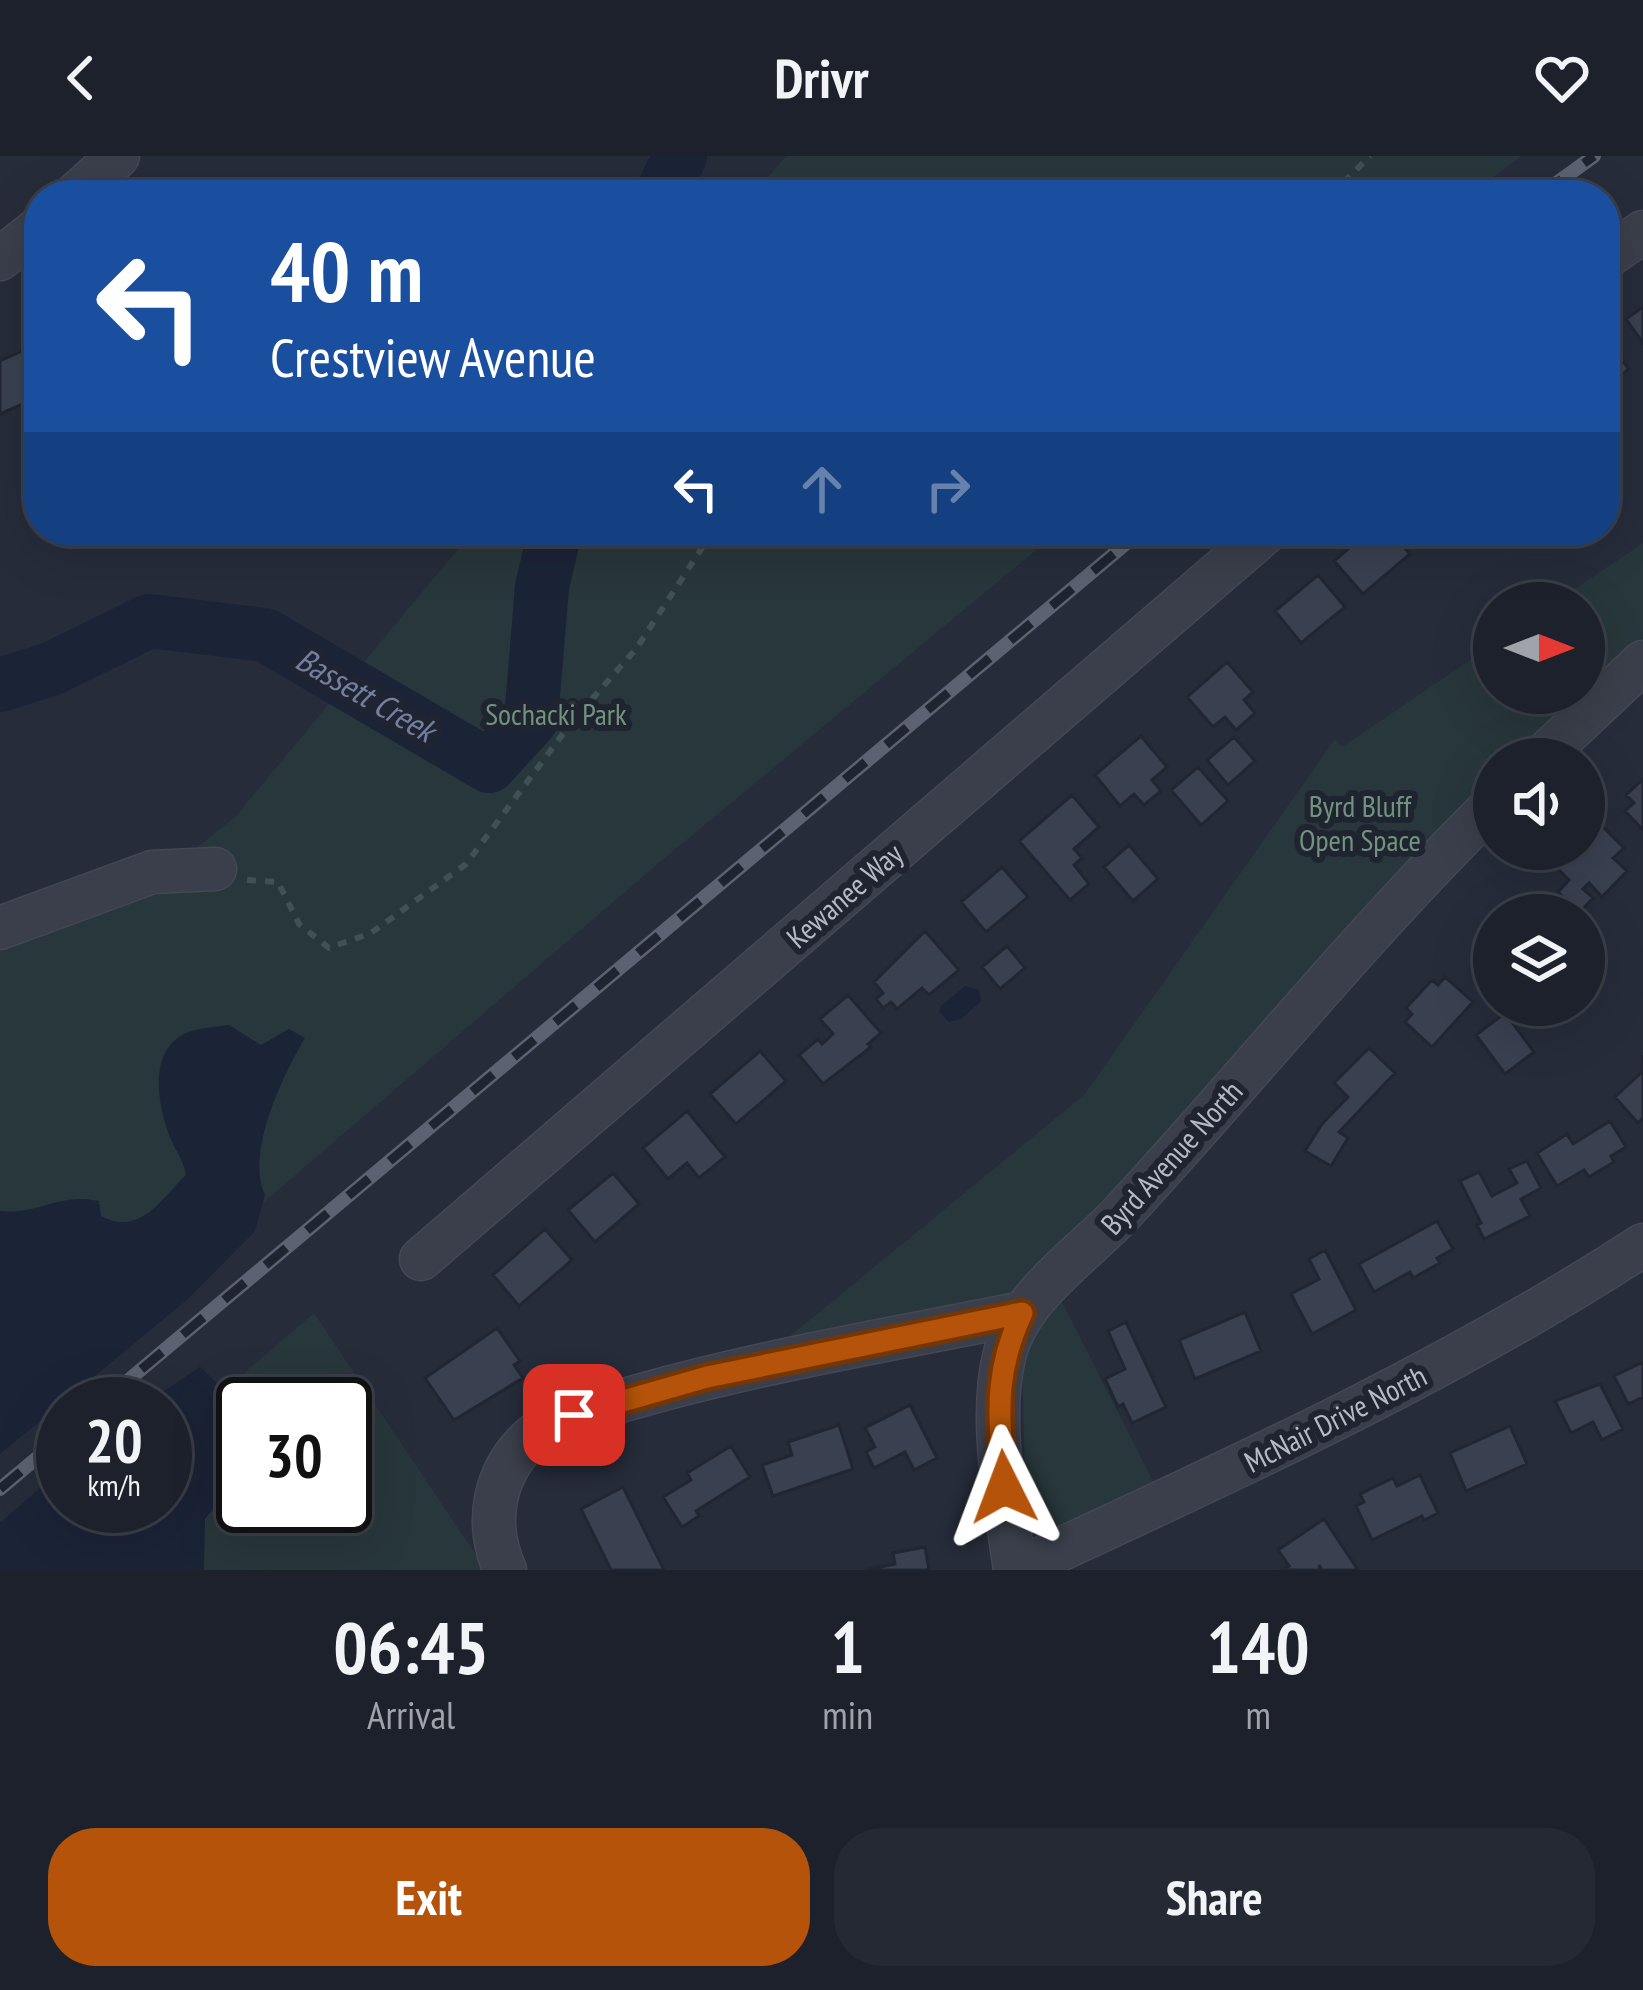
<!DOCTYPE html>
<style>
body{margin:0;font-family:"PT Sans Narrow",sans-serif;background:#252934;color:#f1f3f6;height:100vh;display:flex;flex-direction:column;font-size:45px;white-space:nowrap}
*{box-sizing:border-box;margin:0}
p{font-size:39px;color:#a0a3a9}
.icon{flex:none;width:66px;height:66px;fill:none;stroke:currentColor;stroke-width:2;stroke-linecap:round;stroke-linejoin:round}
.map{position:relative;height:1414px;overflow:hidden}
.sheet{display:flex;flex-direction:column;background:#1c212c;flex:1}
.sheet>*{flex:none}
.guide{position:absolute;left:24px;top:24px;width:1596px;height:366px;border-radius:48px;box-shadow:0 12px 48px #0002,0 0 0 3px #3a3e48;background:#1a4fa0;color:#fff;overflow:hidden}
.needle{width:78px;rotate:90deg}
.fabs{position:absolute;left:1473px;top:426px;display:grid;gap:24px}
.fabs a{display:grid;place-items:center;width:132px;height:132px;border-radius:50%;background:#1c212c;box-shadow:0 12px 48px #0002,0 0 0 3px #3a3e48;font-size:60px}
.speed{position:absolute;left:36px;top:1221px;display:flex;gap:24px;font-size:60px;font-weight:700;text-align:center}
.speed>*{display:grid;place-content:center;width:156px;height:156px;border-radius:50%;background:#1c212c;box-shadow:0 12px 48px #0002,0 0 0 3px #3a3e48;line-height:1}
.speed small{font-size:30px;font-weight:400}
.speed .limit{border:6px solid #111;border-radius:18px;background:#fff;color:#111}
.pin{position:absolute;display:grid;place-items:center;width:102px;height:102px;color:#fff;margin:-51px;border-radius:24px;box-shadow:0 6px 18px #0006}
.me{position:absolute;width:132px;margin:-66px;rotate:357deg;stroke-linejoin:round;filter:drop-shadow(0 0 9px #0008)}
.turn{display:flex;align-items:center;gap:42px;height:252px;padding:0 48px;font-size:54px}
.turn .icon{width:156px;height:156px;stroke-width:2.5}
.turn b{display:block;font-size:84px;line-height:102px}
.lanes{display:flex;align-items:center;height:114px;padding:0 48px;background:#0003;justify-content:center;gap:60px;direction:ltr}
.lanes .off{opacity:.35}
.eta{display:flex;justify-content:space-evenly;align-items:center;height:204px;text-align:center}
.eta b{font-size:72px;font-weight:600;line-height:84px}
.action{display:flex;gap:24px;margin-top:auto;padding:24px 48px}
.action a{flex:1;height:138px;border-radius:48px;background:#b45309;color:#fff;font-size:48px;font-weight:600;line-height:138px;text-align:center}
.action a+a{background:#252934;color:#f1f3f6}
header{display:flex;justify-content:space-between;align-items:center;height:156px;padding:0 48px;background:#1c212c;font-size:54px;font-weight:600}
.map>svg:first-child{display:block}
.green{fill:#28373b;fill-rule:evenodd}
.water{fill:#1b2337}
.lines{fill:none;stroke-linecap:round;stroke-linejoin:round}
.river{stroke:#1b2337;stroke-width:54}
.building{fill:#394050;stroke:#212632;stroke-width:3}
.minor-casing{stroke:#434854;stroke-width:45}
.path{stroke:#415054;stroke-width:6;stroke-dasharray:9 9;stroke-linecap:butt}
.minor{stroke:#3a3f4b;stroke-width:42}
.rail-casing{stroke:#5c6271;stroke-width:14}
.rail{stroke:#1f2430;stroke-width:9;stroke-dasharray:27;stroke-linecap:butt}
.route-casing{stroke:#753606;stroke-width:30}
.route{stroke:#b45309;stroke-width:21}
.labels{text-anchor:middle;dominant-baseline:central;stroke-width:12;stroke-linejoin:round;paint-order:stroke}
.park-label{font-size:30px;fill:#70947d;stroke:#1f2430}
.street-label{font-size:30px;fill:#b6bac6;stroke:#1f2430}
.water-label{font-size:33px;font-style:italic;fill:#7380a1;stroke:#1f2430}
</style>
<header><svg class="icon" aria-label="back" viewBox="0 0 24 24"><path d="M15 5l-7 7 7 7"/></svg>Drivr<svg class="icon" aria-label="heart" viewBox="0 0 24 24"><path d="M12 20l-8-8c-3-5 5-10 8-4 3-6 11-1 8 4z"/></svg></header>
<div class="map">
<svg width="1643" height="1414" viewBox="0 0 1643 1414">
<rect width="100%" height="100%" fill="#262c3a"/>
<!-- green -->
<path class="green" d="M786 0H1522L1469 39H753Z
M473 375H1059L654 711 0 1273V789L141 736 235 661Z
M1643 387V482L1584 536V447H1554Z
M1494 488V537H1583L1511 603H1494V620L1168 980 1017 1138 779 1189 1084 939 1335 583 1342 591Z
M1060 1142 1156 1331 1050 1378 1039 1376 1026 1362 1022 1210 1033 1175Z
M314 1157 486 1414H12L165 1350V1285ZM243 1248H345V1350H243Z"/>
<!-- water -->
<path class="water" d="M965 830 979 834 981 845 961 863 949 866 939 856 941 850Z
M229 869 261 889 289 873 305 882C283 919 245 997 265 1039L255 1075 188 1143 0 1298V1055C40 1059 58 1036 99 1045L101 1060C140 1081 162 1042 186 1019 183 1001 173 992 168 976 158 947 149 898 182 879 193 872 216 871 229 869Z
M200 1211 219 1229 244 1225 251 1248H243C243 1302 240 1320 205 1363L204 1414H0V1367L63 1312V1350H165V1248H145Z"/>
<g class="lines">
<!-- river -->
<path class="river" d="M661 39 680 0
M0 529 51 513 149 465 265 479 489 610 531 564 542 431 555 375"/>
</g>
<!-- building -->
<path class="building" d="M1643 151V187L1626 163Z
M1605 182 1629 213 1605 232Z
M38 188 39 241 0 258V205Z
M1369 375H1390L1410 398 1363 438 1334 405Z
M1318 419 1345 451 1301 487 1275 455Z
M1227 506 1253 536 1244 544 1255 557 1236 574 1225 561 1213 571 1187 541Z
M1141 580 1167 611 1152 624 1161 635 1144 649 1134 638 1120 650 1095 619Z
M1234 581 1255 605 1228 629 1207 604Z
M1198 611 1228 645 1201 669 1171 634Z
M1643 623V674L1625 655 1634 647 1626 639Z
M1072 639 1099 671 1074 693 1082 702 1074 709 1089 728 1070 744 1019 685Z
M1597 665 1624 692 1613 702 1627 715 1602 741 1589 727 1583 733 1593 742 1579 757 1558 736 1569 724 1554 709 1570 693H1584V679Z
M1129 689 1158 723 1133 745 1104 711Z
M1002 711 1028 741 986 776 961 746Z
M1523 738 1546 759H1504Z
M925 775 959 814 929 839 922 832 897 853 891 846 883 852 876 843 883 837 874 826Z
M1007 790 1025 812 1000 833 982 811Z
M1445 821 1473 846 1432 891 1405 866 1412 858 1406 852 1432 824 1438 829Z
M848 839 881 877 868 888 871 891 823 928 799 899 818 883 822 888 833 878 820 863Z
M1505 857 1534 896 1505 918 1476 879Z
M1369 892 1395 917 1339 976 1348 982 1331 1010 1305 995 1322 968 1348 941 1334 927Z
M760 895 786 925 736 968 710 938Z
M1643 899V962L1638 967 1615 941 1642 916Z
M687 955 725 1001 699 1022 687 1007 668 1023 643 992Z
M1610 965 1626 991 1611 1000 1614 1006 1589 1021 1584 1014 1557 1030 1537 997 1567 978 1573 988Z
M1527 1005 1541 1032 1521 1043 1530 1060 1484 1083 1477 1069 1481 1067 1460 1025 1479 1016 1492 1040 1517 1027 1509 1013Z
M613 1017 639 1048 595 1086 568 1054Z
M1437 1065 1453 1093 1437 1102 1440 1107 1413 1122 1410 1116 1374 1136 1359 1108Z
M545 1073 572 1104 519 1150 493 1119Z
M1325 1094 1356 1154 1312 1178 1291 1138 1319 1123 1309 1103Z
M1245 1156 1261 1195 1195 1223 1179 1184Z
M1126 1166 1166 1251 1132 1267 1123 1248 1118 1251 1105 1223 1125 1213 1108 1175Z
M497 1172 520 1205 514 1209 523 1222 454 1264 425 1222Z
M1643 1206V1241L1628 1248 1614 1220Z
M1600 1228 1623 1273 1602 1284 1593 1266 1571 1277 1555 1245Z
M910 1249 937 1302 914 1314 905 1296 874 1312 866 1296 875 1291 865 1272Z
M839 1269 853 1313 773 1340 762 1309 792 1299 788 1286Z
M1510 1270 1527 1308 1466 1335 1450 1297Z
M731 1290 750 1321 696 1355 699 1360 682 1371 663 1341 691 1324 687 1317Z
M1420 1319 1438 1357 1424 1364 1422 1360 1372 1384 1356 1350 1364 1346 1360 1338 1393 1322 1397 1330Z
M623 1331 664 1414H611L581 1353Z
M1324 1363 1358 1414H1322L1319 1409 1320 1414H1282L1289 1410 1278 1394Z
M925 1391 929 1414H865L895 1408 893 1397Z"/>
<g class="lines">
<!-- minor casing -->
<g class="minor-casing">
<path id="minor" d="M75 39 118 0
M1605 102 1643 76
M0 103 39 72
M1540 603 1643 506
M0 772 152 716 215 713
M421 1103 1267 375
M505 1414C484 1367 493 1315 533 1280 560 1257 602 1251 635 1241 762 1205 893 1183 1023 1157
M1015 1414C1006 1349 988 1261 1005 1197 1020 1140 1081 1100 1120 1059 1246 923 1362 778 1494 648
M1016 1414C1230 1315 1445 1218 1643 1089"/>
</g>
<!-- path -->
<path class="path" d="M1331 39 1370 0
M247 724 278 726 299 768 329 792 371 777 466 708 571 567 636 493 713 375"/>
<!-- minor -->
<use href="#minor" class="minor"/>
<!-- rail casing -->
<g class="rail-casing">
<path id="rail" d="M1540 39 1594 0
M100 1248 1141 375
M0 1333 63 1280"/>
</g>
<!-- rail -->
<use href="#rail" class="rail"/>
</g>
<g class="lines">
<!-- route casing -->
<g class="route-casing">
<path id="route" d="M574 1259 707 1221 1022 1157C992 1221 1000 1262 1004 1331"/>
</g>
<!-- route -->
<use href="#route" class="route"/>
</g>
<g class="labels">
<!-- park labels -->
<g class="park-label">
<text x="556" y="557">Sochacki Park</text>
<text x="1360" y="649">Byrd Bluff<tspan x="1360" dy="34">Open Space</tspan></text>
</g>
<!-- street labels -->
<g class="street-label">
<text transform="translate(844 739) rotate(-41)">Kewanee Way</text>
<text transform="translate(1171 1001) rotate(-48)">Byrd Avenue North</text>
<text transform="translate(1335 1262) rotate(-27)">McNair Drive North</text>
</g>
<!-- water labels -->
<g class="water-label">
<text transform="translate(366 538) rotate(30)">Bassett Creek</text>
</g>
</g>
</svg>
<div class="fabs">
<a><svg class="needle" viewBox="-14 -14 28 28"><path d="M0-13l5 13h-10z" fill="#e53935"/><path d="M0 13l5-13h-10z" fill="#a0a3a9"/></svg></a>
<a><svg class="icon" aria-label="sound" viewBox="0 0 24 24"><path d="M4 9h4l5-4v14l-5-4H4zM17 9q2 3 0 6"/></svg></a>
<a><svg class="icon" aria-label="layers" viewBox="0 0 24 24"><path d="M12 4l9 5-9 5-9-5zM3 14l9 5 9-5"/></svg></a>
</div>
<div class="speed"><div>20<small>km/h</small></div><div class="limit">30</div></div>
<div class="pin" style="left:574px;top:1259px;background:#d93025"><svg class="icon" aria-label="arrive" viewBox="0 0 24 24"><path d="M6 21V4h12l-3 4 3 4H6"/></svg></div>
<svg class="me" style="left:1004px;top:1331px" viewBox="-20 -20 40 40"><path d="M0-17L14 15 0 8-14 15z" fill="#b45309" stroke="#fff" stroke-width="4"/></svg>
<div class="guide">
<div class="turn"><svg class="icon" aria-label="left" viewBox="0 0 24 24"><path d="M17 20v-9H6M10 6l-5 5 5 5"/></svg><div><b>40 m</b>Crestview Avenue</div></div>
<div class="lanes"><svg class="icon" aria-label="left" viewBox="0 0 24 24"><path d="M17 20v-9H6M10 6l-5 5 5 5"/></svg><svg class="icon off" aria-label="ahead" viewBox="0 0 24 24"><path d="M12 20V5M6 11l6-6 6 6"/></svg><svg class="icon off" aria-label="right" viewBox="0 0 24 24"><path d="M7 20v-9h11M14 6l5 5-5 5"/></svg></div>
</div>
</div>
<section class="sheet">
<div class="eta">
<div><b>06:45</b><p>Arrival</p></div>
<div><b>1</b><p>min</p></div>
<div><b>140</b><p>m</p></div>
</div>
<div class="action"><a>Exit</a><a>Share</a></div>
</section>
